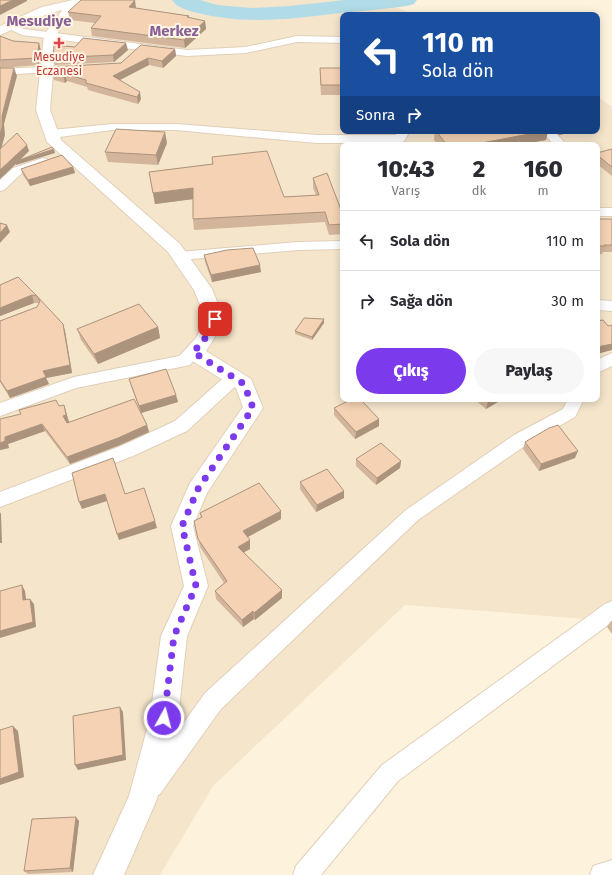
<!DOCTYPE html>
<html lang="tr">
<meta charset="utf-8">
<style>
body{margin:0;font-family:"Fira Sans",sans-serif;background:#f7f7f7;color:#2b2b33;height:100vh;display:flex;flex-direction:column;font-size:15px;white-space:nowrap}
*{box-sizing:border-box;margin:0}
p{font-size:13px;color:#7c7c81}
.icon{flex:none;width:22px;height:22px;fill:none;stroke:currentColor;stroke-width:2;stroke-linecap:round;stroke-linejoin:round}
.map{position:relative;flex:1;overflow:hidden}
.details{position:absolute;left:340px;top:142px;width:260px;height:260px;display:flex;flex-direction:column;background:#fff;border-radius:8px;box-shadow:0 2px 10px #0003}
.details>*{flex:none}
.top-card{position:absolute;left:340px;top:12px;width:260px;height:122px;border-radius:8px;box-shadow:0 2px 10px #0003;background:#1a4fa0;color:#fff;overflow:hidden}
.pin{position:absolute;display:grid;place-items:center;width:34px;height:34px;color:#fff;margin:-17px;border-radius:8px;box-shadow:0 2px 6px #0006}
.me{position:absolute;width:44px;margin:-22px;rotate:7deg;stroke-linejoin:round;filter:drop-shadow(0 0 3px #0008)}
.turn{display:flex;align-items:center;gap:14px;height:84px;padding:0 16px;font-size:18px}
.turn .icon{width:52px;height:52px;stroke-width:2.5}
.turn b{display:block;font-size:28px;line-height:34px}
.then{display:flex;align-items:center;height:38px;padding:0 16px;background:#0003;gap:8px;font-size:15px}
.eta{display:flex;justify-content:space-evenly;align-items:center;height:68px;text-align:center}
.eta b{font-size:24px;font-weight:800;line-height:28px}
.action{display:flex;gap:8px;margin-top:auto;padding:8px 16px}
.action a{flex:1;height:46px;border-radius:24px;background:#7c3aed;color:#fff;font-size:16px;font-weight:800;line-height:46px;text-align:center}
.action a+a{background:#f7f7f7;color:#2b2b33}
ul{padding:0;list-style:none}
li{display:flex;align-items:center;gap:12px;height:60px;padding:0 16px;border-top:1px solid #e1e1e2}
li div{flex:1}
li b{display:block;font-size:15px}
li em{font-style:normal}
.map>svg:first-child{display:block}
.residential{fill:#f5e5cb;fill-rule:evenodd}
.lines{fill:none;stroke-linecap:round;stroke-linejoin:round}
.river{fill:#b1dce7;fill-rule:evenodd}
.minor-casing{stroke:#e1cfb9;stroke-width:2}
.tertiary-casing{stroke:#e1cfb9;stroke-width:2}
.secondary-casing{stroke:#e7d1b7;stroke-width:2}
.minor{fill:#fff;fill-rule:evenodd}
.tertiary{fill:#fff;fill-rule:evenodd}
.secondary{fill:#fff;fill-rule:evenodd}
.wall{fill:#d2b59a}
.shaded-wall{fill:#ab937d}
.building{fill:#f4d2b3;stroke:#ab937d}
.route{stroke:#7c3aed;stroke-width:7;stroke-dasharray:0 12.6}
.health-dot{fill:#e0444e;stroke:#fff6e4;stroke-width:1.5}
.labels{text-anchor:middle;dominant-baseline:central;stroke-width:4;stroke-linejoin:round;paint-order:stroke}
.far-health-label{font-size:12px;fill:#be3a42;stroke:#fff6e4}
.far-district-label{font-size:15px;font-weight:bold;fill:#895f98;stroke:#fff6e4}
</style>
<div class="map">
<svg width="612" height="875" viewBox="0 0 612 875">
<rect width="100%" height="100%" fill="#fdf3dd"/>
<!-- residential -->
<path class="residential" d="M0 0H378L415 15H343V131H597V96L612 107V621L405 605 213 786 160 875H0ZM343 145H597V399H343Z"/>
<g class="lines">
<!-- river -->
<path class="river" d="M172 0H200L217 5 252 8 289 6 345 0H417L414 4 407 6C385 9 362 11 340 13 292 19 246 25 198 13 189 11 177 8 172 0Z"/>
<!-- minor casing -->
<g class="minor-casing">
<path id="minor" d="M10 23 24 29 187 50 246 47 297 36 343 37V43L297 42 246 53 187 56 22 35 7 28 5 26Z
M63 66 67 67 68 69 67 71 0 75V69Z
M112 124H176L317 135H396L398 131H410L404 141 400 143H317L176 130H112L52 138 48 136 46 134 48 132 52 130Z
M542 131H554L567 145H554Z
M43 158 47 159 49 162 47 165 21 174 4 190 0 191V180L13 168Z
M597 208H612V216H597Z
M343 241V249L298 250 180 260 175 259 173 256 175 253 180 252 298 242Z
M597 300 612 301V311L597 310Z
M193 347 198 348 201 352 190 365 76 388 0 416V403L74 377 179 356 188 348Z
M612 353V366L597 373V360Z
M234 372 240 374 242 378 240 382 187 431 133 456 0 507V492L121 446 175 421 228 374Z
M568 399H584L575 417 526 445 418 520 221 709 160 794 152 798 144 794 140 786 144 778 205 693 406 510 514 435 563 409Z
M612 601V622L398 781 321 875H293L296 866 382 765 605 604Z
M612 860V875H590L593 866Z"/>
</g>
<!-- tertiary casing -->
<g class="tertiary-casing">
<path id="tertiary" d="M75 0 79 3 56 35 50 110 61 140 180 244 212 289 224 319 212 342 206 351 251 379 263 408 207 493 193 526 208 586 187 636 178 718 157 799 124 875H93L129 796 150 718 161 636 184 586 171 526 190 483 243 407 236 388 186 357 183 352 196 338 206 319 194 290 168 252 47 142 36 110 44 35 69 1Z"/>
</g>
<!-- secondary casing -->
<g class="secondary-casing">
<path id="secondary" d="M73 0H94L92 3 50 13 0 35V26L42 7Z"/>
</g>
<!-- minor -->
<use href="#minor" class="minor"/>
<!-- tertiary -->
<use href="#tertiary" class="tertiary"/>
<!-- secondary -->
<use href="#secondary" class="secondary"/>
</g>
<!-- wall -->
<path class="wall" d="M136 8 205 21 206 29 185 48 92 36 91 28 95 23 70 20 68 12Z
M0 36 41 51 39 65 0 68Z
M175 49 176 56 163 68 149 65 120 80 141 99 138 104 88 90 87 87 67 81 65 83 54 80 52 73 121 63Z
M128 50 114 62 55 65 53 58Z
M320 68H343V95H321L320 78Z
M435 131H548L546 140 518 145H438L434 140Z
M556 131H578L559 135Z
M167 143 158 165 108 162 105 152Z
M612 149V176L597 164V153Z
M212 157 284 197 316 195 313 188V178L343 215V234L329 235 325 222 194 230 193 219V199L155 204 149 172 212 164Z
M73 167 75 173 30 186 23 175 21 169Z
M597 219H612V252H603L602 254H597Z
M204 255 261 272 212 282 205 262Z
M18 277 63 324 65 331 72 373 46 378 49 384 10 398 0 382V321L37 307 39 303H34L0 316V285Z
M324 319V323L312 340 295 334V331Z
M158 327 160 338 98 364 81 340 77 329Z
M129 379 176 395 178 402 141 413 131 386Z
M474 399H503L486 409Z
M64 405 69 422 147 425 149 432 120 445 70 464 45 431 8 444 9 448 0 450V419L21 414 19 410Z
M334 408 379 426 355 439 334 415Z
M525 442 575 458 539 471 523 449Z
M356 459 401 461 400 468 376 485 356 466Z
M300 482 344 491V498L316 512 300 489Z
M200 513 281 519 248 537 250 549 244 552 282 598 255 620 254 619 243 627 216 599 215 591 224 583 200 547 194 521 201 518Z
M611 621H612V634L607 627Z
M79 821 73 872 28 874 24 871Z"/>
<!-- shaded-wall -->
<path class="shaded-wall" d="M13 0H27V1L0 15V6Z
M135 0 136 8 129 7Z
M205 21 206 29 185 48 184 40Z
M39 43 41 51 39 65 37 58Z
M126 43 128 50 114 62 113 55Z
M175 49 176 56 163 68 162 61Z
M148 58 149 65 114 83 113 76Z
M14 68 17 76 4 124 5 135 0 153V135L2 116Z
M65 74 67 81 65 83 63 76Z
M140 92 141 99 138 104 137 97Z
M545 131H548L546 140 518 145H471Z
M560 131H578L559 135Z
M165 132 167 143 158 165 156 155Z
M27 145 29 151 20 160 54 149 55 153 16 165V164L0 179V170Z
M73 167 75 173 30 186 28 180Z
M193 188 194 199 155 204 153 193Z
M7 225 10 232 0 243V233Z
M260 265 261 272 212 282 211 275Z
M32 295 34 303 0 316V308Z
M324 319V323L312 340V337Z
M63 324 65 331 72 373 46 378 49 384 10 398 7 391 43 371Z
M158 327 160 338 98 364 94 354Z
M612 344V350L597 354V347Z
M176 395 178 402 141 413 139 406Z
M493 399H503L486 409 488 402Z
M64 405 69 422 66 423 63 416Z
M379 419V426L355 439 356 432Z
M42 424 45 431 8 444 9 448 0 450V443L5 437Z
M147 425 149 432 120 445 70 464 67 457Z
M578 451 575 458 539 471 541 464Z
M401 461 400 468 376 485 377 478Z
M344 491V498L316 512 317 505Z
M105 494 107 501 82 509 79 502Z
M281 511V519L244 539 243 531Z
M0 512 1 514 2 543H0Z
M155 521 157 528 119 540 117 534Z
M250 540V549L239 555 238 547Z
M22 585 25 591 27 606 23 600Z
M282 590V598L255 620 254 613Z
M30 599 34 604 36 627 0 638V631Z
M253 611 254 619 243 627 242 620Z
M120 707 123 712 126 760 78 770 75 765Z
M13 726 18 731 24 777 0 785V779Z
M76 817 79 821 73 872 70 868Z"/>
<!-- building -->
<path class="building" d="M0 0H13L0 6Z
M81 0H135L129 7 189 16 187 17 205 21 184 40 91 28 101 16 68 12Z
M0 36 13 41 39 43 37 58 0 60Z
M83 38 126 43 113 55 53 58 54 45 75 47Z
M141 45 175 49 162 61 148 58 113 76 140 92 137 97 86 83V80L65 74 63 76 52 73 53 67 121 63Z
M0 68H14L2 116V127L0 135Z
M320 68H343V85H321Z
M116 129 165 132 156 155 105 152Z
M436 131H545L471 145H447Z
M17 133 27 145 0 170V149Z
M52 147 54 149 15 162Z
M612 149V167L597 155V153Z
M267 151 284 197 319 195 313 178 327 173 343 215V224L329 225 325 212 193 219V188L153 193 149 172 213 164 212 157Z
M62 155 73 167 28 180 21 169Z
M597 219H612V245H604L605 246H597V225H599L597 223Z
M0 223 7 225 0 233Z
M253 248 260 265 211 275 204 255 227 250Z
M18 277 35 294 63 324 70 365 43 371 46 377 7 391 0 380V321L37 307 40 301 37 296 32 295 0 308V285Z
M139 304 158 327 94 354 77 329Z
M304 318 324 319 312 337 295 331Z
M603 320 608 326 612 325V344L597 347V321Z
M166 369 176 395 139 406 129 379Z
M134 399 147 425 118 438 67 457 42 424 5 437V441L0 443V419L21 414 19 410 56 400 59 406 64 405 66 415 63 416 67 423Z
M352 399H360L379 419 356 432 334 408Z
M484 399H493L488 402Z
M558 425 578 451 541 464 525 442 549 428Z
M381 443 401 461 377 478 356 459Z
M113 458 125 494 144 488 155 521 117 534 105 494 79 502 72 473Z
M327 469 344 491 317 505 300 482Z
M259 483 281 511 243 531 250 540 238 547 282 590 254 613 253 611 242 620 215 591 227 581 198 539 194 521 202 517 200 513Z
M22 585 23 600 30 599 33 622 0 631V591Z
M120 707 123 755 75 765 73 716Z
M13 726 19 772 0 779V730Z
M76 817 70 868 24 871 32 819Z"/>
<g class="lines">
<!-- route -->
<path class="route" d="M164 718 174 636 196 586 182 526 198 489 253 408 244 384 193 352 203 342 215 319"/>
</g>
<!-- markers -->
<path class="health-dot" d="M57 37h4v4h4v4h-4v4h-4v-4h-4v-4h4z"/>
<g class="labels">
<!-- far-health labels -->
<g class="far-health-label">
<text x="59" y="57">Mesudiye<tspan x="59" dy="14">Eczanesi</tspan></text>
</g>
<!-- far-district labels -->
<g class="far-district-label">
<text x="39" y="21">Mesudiye</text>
<text x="174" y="31">Merkez</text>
</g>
</g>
</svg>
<div class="pin" style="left:215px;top:319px;background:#d93025"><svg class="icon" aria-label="arrive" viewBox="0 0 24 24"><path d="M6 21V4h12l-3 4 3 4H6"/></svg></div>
<svg class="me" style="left:164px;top:718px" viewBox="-20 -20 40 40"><circle r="17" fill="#7c3aed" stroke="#fff" stroke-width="3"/><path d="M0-11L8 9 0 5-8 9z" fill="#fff"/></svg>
<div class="top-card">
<div class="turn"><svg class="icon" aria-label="left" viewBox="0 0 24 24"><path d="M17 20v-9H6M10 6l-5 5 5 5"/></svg><div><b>110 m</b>Sola dön</div></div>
<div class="then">Sonra<svg class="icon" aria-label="right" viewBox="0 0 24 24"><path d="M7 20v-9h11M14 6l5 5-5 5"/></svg></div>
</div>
<section class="details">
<div class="eta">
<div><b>10:43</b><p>Varış</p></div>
<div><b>2</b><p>dk</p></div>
<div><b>160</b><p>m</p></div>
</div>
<ul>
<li><svg class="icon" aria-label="left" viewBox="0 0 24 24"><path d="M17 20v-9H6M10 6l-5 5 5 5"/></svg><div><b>Sola dön</b></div><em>110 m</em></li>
<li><svg class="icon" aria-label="right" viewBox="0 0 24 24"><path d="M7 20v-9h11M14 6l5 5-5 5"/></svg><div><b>Sağa dön</b></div><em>30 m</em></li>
</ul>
<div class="action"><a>Çıkış</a><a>Paylaş</a></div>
</section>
</div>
